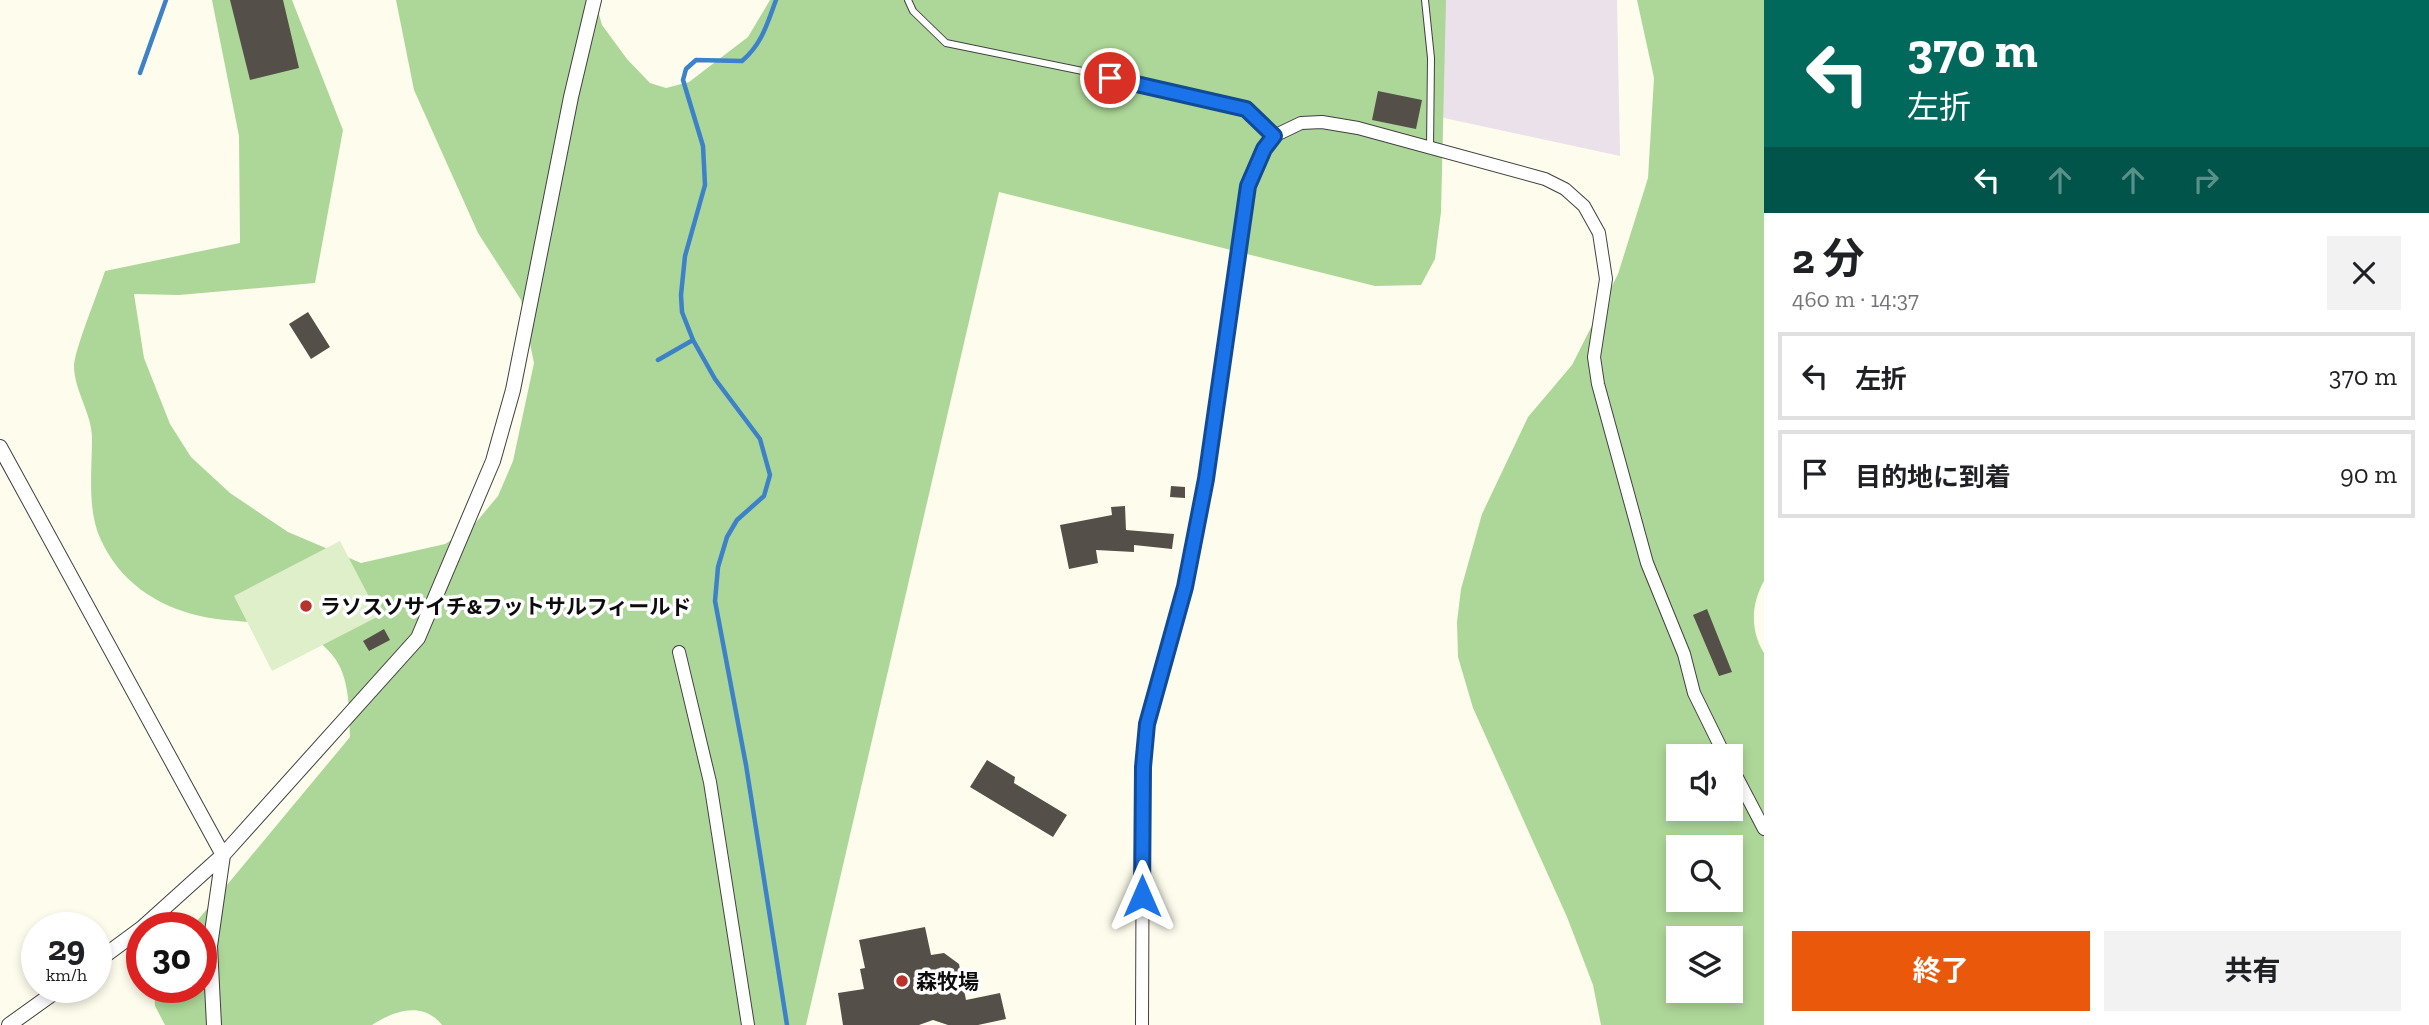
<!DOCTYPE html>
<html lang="ja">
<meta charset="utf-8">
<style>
body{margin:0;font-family:"Zilla Slab","Noto Sans JP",serif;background:#f2f2f2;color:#202124;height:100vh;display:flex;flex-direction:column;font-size:26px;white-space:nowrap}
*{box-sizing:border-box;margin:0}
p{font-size:23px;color:#757577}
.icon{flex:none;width:38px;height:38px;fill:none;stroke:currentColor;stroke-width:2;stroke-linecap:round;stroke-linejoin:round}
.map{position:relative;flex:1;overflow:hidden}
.details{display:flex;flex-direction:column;background:#fff;width:665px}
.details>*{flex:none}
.banner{background:#00695c;color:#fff;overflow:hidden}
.buttons{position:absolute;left:1666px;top:744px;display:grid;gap:14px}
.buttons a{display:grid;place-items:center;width:77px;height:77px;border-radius:0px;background:#fff;box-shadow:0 4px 10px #0003;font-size:35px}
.speed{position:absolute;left:21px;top:912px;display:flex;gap:14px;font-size:35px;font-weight:700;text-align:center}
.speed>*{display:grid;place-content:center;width:91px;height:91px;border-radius:50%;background:#fff;box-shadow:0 4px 10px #0003;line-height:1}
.speed small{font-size:18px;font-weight:400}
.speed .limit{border:10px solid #d22;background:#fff;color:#111}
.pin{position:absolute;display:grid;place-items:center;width:60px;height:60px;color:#fff;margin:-30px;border:4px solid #fff;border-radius:50%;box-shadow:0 2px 7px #0007}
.me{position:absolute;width:77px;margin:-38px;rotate:0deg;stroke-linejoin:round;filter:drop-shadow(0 0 5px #0008)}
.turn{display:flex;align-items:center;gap:24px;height:147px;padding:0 28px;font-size:32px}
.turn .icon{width:91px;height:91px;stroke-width:2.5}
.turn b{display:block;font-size:49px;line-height:60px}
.lanes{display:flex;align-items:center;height:66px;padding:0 28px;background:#0003;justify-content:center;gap:35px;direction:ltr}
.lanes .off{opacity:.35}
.round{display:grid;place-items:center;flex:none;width:74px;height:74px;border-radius:0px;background:#f2f2f2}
.summary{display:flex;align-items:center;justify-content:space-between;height:119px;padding:0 28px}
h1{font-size:42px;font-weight:700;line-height:52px}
.cta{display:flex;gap:14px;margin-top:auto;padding:14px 28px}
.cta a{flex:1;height:80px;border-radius:0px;background:#ea580c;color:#fff;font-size:28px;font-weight:700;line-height:80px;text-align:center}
.cta a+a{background:#f2f2f2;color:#202124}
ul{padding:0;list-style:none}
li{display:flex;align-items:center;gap:21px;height:88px;margin:0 14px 10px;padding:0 14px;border:4px solid #e0e0e0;border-radius:0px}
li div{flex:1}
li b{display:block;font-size:26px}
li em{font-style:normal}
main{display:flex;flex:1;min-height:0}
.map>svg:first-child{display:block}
.industrial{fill:#ebe1eb}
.forest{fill:#add798;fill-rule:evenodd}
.pitch{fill:#deefc9}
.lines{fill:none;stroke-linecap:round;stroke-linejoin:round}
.stream{stroke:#3d81c8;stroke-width:4.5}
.building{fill:#554f49}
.service-casing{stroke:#404040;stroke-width:8}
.minor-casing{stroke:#404040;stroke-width:14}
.tertiary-casing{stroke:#404040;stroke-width:16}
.service{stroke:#fff;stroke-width:6}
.minor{stroke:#fff;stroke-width:12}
.tertiary{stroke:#fff;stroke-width:14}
.route-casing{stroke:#114b97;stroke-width:18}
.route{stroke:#1a73e8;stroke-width:12}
.poi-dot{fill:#b8332a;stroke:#fff;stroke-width:2.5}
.labels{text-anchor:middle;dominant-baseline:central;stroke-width:7;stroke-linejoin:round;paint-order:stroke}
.poi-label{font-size:21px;font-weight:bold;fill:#0d0d0d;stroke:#fff;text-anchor:start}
</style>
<main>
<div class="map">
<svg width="1764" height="1025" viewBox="0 0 1764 1025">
<rect width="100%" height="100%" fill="#fefded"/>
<!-- industrial -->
<path class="industrial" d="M939 0H1617L1620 156 941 9Z"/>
<!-- forest -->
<path class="forest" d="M212 0H292L343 130 315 283 179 295 134 294 144 358 170 424 191 457 230 493 288 532 361 563 445 544 472 527 498 496 513 461 534 363 521 300 478 233 414 90 396 0H595L602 25 627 59 650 83 666 88 689 82 748 37 770 0H1446L1441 212 1435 259 1421 285 1375 286 999 192 806 1025H442C423 1001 395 1010 372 1025H165L155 1006 154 987H201V928L192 927 350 737C349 712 350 681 336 660 305 614 247 627 200 616 156 606 119 581 100 538 87 509 92 469 92 438 92 414 74 390 74 366 74 351 99 290 105 271L240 243 239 136Z
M1637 0H1764V581C1751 604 1750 630 1764 653V1025H1601L1593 985 1567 917 1473 708 1458 657 1457 622 1461 589 1482 514 1528 417 1572 365 1618 274 1648 178 1654 78ZM1678 756H1731V808H1678ZM1678 847H1731V900H1678ZM1678 938H1731V990H1678Z"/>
<!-- pitch -->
<path class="pitch" d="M340 541 379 616 272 671 234 596Z"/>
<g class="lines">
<!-- stream -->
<path class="stream" d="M776 0C767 24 762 44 742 61L696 60 686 69 683 80 703 146 705 185 685 256 681 295 682 312 693 340 715 379 760 439 770 475 764 496 737 520 727 537 718 567 715 601 746 765 787 1025
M140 73 166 0
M658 360 693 340"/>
</g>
<!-- building -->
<path class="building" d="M230 0H283L299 68 250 80Z
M1378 91 1422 100 1416 129 1372 120Z
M308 312 330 347 311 359 289 324Z
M1171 486 1185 487V498L1170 497Z
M1125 506 1126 530 1174 534 1172 549 1134 545V552L1096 550 1098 563 1069 569 1060 525 1112 515 1111 507Z
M1707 609 1732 672 1719 676 1693 615Z
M384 629 390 640 369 651 363 641Z
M987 760 1015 777 1014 783 1067 815 1053 837 970 787Z
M925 927 931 955 944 953 959 964 966 1000 1000 993 1006 1019 978 1025H948L933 1020 919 1025H843L838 993 864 989 860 969 865 968 859 940Z"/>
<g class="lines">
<!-- service casing -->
<g class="service-casing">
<path id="service" d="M908 0 913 11 946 43 1180 91 1246 109 1274 136
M1425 0 1431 58 1430 148"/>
</g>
<!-- minor casing -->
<g class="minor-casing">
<path id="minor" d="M679 652 710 782 748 1025
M1731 766 1764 829
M1142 1025 1143 767 1148 724 1185 587 1206 479 1248 186 1264 149 1274 136 1301 123 1322 122 1358 128 1545 179 1565 189 1584 206 1599 233 1606 279 1594 357 1598 384 1647 563 1684 654 1694 693 1725 756"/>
</g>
<!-- tertiary casing -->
<g class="tertiary-casing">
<path id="tertiary" d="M0 447 223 855 210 946 214 1025
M142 928 223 855 418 638 493 461 513 390 571 97 594 0
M96 962 142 928
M9 1025 62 987"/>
</g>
<!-- service -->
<use href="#service" class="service"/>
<!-- minor -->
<use href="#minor" class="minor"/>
<!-- tertiary -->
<use href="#tertiary" class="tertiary"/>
</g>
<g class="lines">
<!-- route casing -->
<g class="route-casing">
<path id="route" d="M1110 78 1246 109 1274 136 1264 149 1248 186 1206 479 1185 587 1147 724 1143 767 1142 896"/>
</g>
<!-- route -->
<use href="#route" class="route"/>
</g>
<!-- markers -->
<g class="poi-dot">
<circle cx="306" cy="606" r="7"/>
<circle cx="902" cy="981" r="7"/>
</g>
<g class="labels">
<!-- poi labels -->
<g class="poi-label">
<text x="320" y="606">ラソスソサイチ&amp;フットサルフィールド</text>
<text x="916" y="981">森牧場</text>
</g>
</g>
</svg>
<div class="buttons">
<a><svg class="icon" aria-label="sound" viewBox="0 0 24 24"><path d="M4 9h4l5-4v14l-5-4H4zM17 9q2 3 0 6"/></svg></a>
<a><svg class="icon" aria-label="search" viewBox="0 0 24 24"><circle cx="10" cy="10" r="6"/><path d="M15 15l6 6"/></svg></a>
<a><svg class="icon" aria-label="layers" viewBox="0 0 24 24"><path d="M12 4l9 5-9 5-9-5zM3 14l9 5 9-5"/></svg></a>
</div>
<div class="speed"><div>29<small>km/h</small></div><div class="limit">30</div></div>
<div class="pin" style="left:1110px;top:78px;background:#d93025"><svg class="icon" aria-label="arrive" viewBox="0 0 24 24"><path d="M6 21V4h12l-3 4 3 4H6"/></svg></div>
<svg class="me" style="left:1142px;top:896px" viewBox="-20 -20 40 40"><path d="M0-17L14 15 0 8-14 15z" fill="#1a73e8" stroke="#fff" stroke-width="4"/></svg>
</div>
<section class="details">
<div class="banner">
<div class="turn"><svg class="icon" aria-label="left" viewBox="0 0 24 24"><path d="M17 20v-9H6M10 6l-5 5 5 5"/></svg><div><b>370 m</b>左折</div></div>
<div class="lanes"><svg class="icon" aria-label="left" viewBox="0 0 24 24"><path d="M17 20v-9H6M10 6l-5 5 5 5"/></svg><svg class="icon off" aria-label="ahead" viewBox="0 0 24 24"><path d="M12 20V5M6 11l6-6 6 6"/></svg><svg class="icon off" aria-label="ahead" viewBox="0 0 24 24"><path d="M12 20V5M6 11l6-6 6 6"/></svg><svg class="icon off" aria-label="right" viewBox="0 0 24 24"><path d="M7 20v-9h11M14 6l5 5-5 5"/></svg></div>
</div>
<div class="summary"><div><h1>2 分</h1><p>460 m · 14:37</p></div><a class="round"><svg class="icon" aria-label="close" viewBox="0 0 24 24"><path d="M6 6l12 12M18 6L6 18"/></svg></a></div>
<ul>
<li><svg class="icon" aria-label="left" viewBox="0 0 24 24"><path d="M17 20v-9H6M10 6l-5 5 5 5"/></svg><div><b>左折</b></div><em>370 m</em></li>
<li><svg class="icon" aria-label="arrive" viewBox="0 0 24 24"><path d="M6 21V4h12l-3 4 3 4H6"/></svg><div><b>目的地に到着</b></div><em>90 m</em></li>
</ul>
<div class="cta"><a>終了</a><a>共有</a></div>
</section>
</main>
